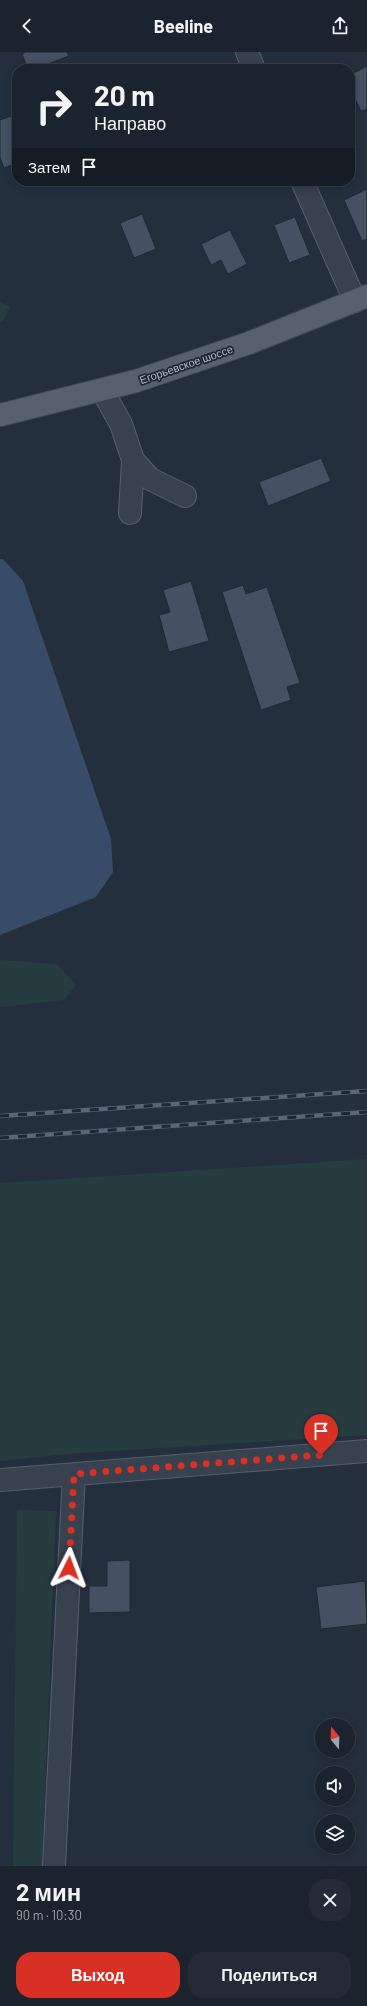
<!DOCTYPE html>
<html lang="ru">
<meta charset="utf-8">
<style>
body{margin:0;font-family:Barlow,sans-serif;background:#242b36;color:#f1f3f6;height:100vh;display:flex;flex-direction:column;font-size:15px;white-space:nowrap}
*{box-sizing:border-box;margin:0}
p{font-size:13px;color:#a0a4aa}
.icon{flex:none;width:22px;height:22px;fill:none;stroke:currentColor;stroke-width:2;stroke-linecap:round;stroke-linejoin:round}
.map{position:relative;height:1814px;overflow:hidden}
.panel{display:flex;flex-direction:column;background:#1b232e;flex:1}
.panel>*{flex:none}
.guide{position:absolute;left:12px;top:12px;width:343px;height:122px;border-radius:16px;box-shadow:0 2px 10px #0003,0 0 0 1px #39404a;background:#1b232e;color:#f1f3f6;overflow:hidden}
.needle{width:26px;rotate:341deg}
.buttons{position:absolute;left:315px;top:1666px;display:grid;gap:8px}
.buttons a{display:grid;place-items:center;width:40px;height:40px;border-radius:50%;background:#1b232e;box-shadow:0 2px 10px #0003,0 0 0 1px #39404a;font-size:20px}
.pin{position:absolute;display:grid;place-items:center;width:34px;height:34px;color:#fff;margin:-41px -17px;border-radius:50% 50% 50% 0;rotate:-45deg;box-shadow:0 0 4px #0007}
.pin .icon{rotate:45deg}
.me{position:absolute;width:44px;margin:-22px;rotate:3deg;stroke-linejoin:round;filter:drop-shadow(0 0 3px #0008)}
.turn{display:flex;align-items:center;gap:14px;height:84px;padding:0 16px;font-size:18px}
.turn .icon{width:52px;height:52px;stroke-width:2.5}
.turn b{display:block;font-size:28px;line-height:34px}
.then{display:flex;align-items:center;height:38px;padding:0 16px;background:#0003;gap:8px;font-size:15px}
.round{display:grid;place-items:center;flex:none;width:42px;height:42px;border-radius:16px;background:#242b36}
.headline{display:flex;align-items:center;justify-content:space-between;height:68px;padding:0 16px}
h1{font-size:24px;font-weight:700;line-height:30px}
.primary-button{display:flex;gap:8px;margin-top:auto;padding:8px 16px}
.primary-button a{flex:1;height:46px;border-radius:16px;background:#d93025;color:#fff;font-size:16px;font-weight:700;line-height:46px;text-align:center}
.primary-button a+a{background:#242b36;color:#f1f3f6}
header{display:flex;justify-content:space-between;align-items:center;height:52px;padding:0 16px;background:#1b232e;font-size:18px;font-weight:700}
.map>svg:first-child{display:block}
.green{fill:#263c3f}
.water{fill:#394c67}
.building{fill:#455162;stroke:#1f2835}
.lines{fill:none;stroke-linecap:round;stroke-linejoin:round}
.minor-casing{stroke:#565f6c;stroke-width:24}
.major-casing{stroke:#414a57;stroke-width:24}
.minor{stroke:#38414e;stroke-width:22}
.major{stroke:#56606e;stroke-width:22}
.rail-casing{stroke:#5a6575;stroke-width:4.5}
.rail{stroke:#1d2633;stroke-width:3;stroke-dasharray:9;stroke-linecap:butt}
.route{stroke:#d93025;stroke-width:7;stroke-dasharray:0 12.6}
.labels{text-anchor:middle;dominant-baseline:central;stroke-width:3.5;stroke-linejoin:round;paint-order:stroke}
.street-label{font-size:11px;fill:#b4bcc9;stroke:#1d2633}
</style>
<header><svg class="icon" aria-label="back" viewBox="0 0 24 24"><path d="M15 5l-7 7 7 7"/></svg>Beeline<svg class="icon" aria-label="share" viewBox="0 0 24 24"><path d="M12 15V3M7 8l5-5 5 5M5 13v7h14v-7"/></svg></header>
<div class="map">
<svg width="367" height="1814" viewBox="0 0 367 1814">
<rect width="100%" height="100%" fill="#242f3e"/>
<!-- green -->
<path class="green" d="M0 250 10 255 4 268 0 270Z
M0 908 57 912 76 933 64 948 0 955Z
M367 1107V1383L67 1402 0 1409V1131Z
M17 1458 56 1459 42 1814H13Z"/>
<!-- water -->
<path class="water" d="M0 507H3L23 529 111 787 113 820 96 845 0 883Z"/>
<!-- building -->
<path class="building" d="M26 0H67L69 4 35 17H28L22 2Z
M367 14V57L361 59 350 37V23Z
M14 63 17 70V111L4 116 0 105V68Z
M367 137V187L362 189 344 148Z
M142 162 156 197 134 206 120 171Z
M295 165 310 203 289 211 274 173Z
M230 178 247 212 228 222 221 208 211 213 201 192Z
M321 406 331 429 268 454 259 430Z
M191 529 209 589 169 600 159 563 170 560 163 538Z
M243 533 246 542 267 535 300 631 287 635 291 648 261 658 222 540Z
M130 1508V1560L89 1561V1534H107V1509Z
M365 1529 367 1572 321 1577 316 1535Z"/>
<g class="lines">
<!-- minor casing -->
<g class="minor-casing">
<path id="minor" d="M247 0 254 17
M302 129 355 249
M102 338 121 372 133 408 130 461
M133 408 150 427 185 444
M0 1428 367 1399
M54 1814 74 1422"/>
</g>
<!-- major casing -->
<g class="major-casing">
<path id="major" d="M0 363 136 329 249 291 367 244"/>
</g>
<!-- minor -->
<use href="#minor" class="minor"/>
<!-- major -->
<use href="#major" class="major"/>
<!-- rail casing -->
<g class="rail-casing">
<path id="rail" d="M0 1064 367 1039
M0 1086 367 1060"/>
</g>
<!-- rail -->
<use href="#rail" class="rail"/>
</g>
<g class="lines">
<!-- route -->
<path class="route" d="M69 1516 74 1422 321 1403"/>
</g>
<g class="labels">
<!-- street labels -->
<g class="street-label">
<text transform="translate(186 312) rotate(-19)">Егорьевское шоссе</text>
</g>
</g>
</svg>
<div class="buttons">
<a><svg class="needle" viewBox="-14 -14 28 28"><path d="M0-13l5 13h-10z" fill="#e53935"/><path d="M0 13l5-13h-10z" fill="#a0a4aa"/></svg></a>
<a><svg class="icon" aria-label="sound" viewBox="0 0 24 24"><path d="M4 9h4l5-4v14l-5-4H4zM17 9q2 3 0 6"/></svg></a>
<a><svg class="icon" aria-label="layers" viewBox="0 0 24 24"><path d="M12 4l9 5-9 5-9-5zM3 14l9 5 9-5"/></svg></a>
</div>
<div class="pin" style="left:321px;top:1403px;background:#d93025"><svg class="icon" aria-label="arrive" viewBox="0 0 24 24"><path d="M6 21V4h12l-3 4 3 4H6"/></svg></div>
<svg class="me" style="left:69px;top:1516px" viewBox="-20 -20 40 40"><path d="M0-17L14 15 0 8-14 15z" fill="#d93025" stroke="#fff" stroke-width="4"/></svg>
<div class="guide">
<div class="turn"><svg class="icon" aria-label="right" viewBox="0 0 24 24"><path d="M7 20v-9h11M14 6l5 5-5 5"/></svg><div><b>20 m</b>Направо</div></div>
<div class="then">Затем<svg class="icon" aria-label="arrive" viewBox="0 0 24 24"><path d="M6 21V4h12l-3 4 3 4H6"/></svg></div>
</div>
</div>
<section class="panel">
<div class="headline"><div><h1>2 мин</h1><p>90 m · 10:30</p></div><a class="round"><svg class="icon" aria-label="close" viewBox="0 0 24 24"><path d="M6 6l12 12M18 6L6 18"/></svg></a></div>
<div class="primary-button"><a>Выход</a><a>Поделиться</a></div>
</section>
